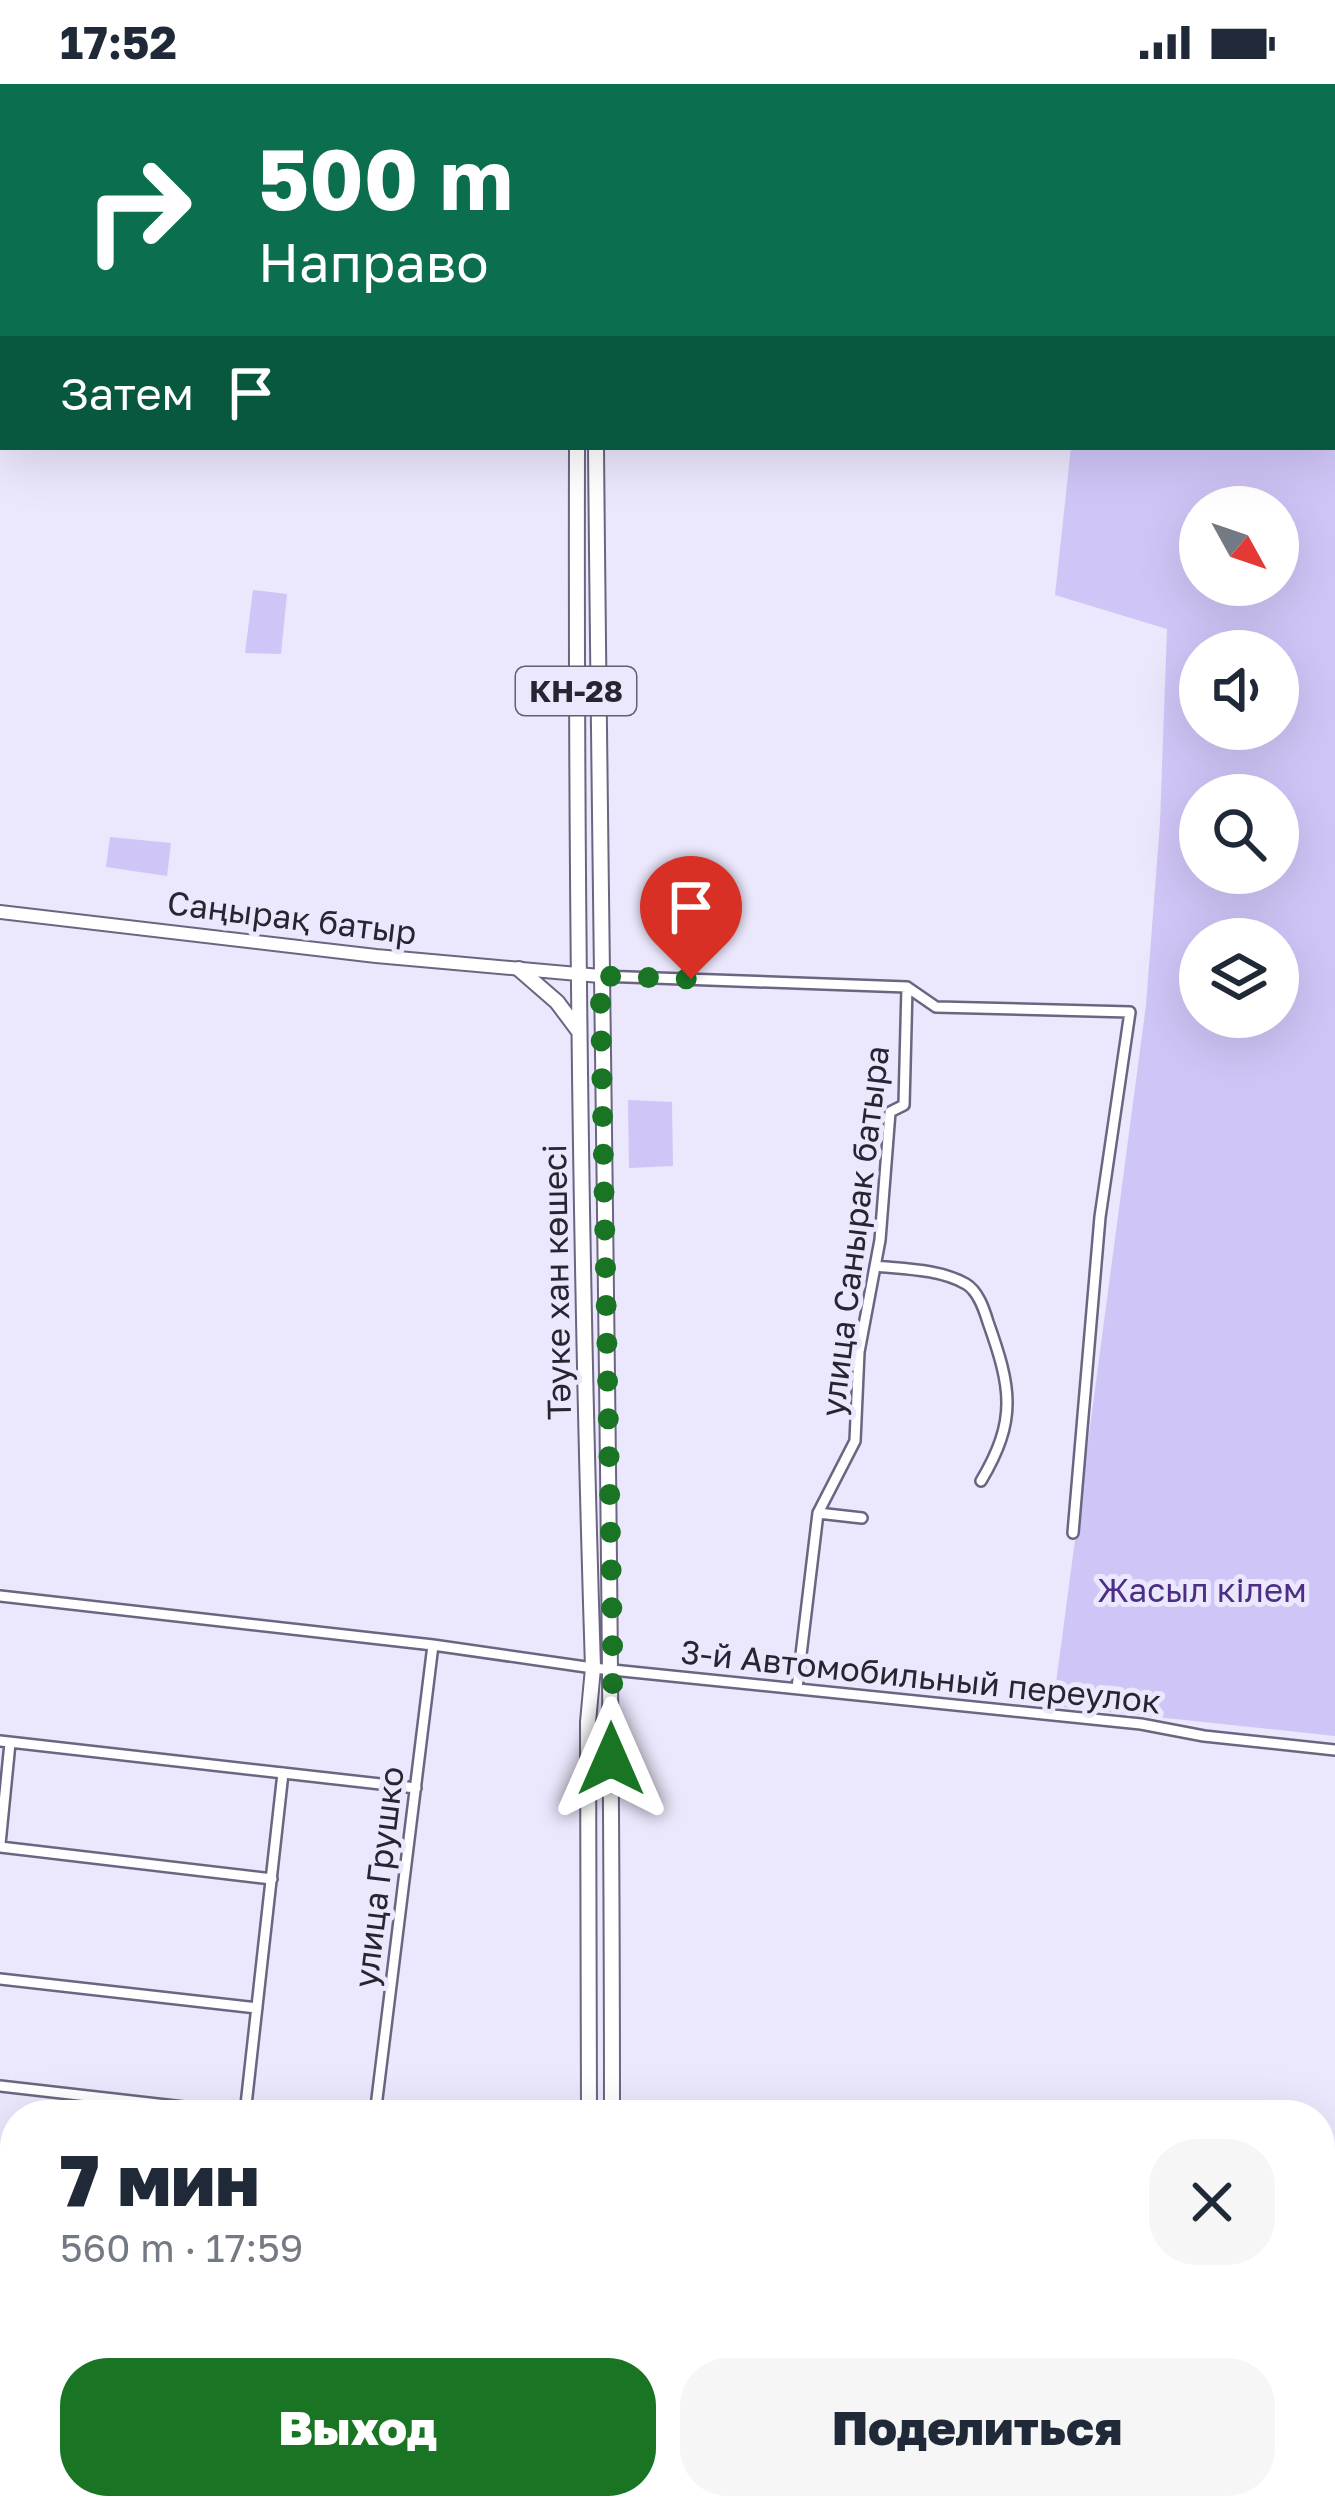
<!DOCTYPE html>
<html lang="ru">
<meta charset="utf-8">
<style>
body{margin:0;font-family:"Golos Text",sans-serif;background:#f6f6f7;color:#1f2937;height:100vh;display:flex;flex-direction:column;font-size:45px;white-space:nowrap}
*{box-sizing:border-box;margin:0}
p{font-size:39px;color:#747a83}
.icon{flex:none;width:66px;height:66px;fill:none;stroke:currentColor;stroke-width:2;stroke-linecap:round;stroke-linejoin:round}
.map{position:relative;flex:1;overflow:hidden}
.details{position:absolute;left:0px;top:2016px;width:1335px;height:420px;display:flex;flex-direction:column;background:#fff;border-radius:48px 48px 0 0;box-shadow:0 12px 48px #0002}
.details>*{flex:none}
.banner{position:absolute;left:0px;top:0px;width:1335px;height:366px;box-shadow:0 12px 48px #0002;background:#0b6e4f;color:#fff;overflow:hidden}
.needle{width:78px;rotate:130deg}
.controls{position:absolute;left:1179px;top:402px;display:grid;gap:24px}
.controls a{display:grid;place-items:center;width:120px;height:120px;border-radius:50%;background:#fff;box-shadow:0 12px 48px #0002;font-size:60px}
.pin{position:absolute;display:grid;place-items:center;width:102px;height:102px;color:#fff;margin:-123px -51px;border-radius:50% 50% 50% 0;rotate:-45deg;box-shadow:0 0 12px #0007}
.pin .icon{rotate:45deg}
.me{position:absolute;width:132px;margin:-66px;rotate:0deg;stroke-linejoin:round;filter:drop-shadow(0 0 9px #0008)}
.turn{display:flex;align-items:center;gap:42px;height:252px;padding:0 60px;font-size:54px}
.turn .icon{width:156px;height:156px;stroke-width:2.5}
.turn b{display:block;font-size:84px;line-height:102px}
.then{display:flex;align-items:center;height:114px;padding:0 60px;background:#0003;gap:24px;font-size:45px}
.round{display:grid;place-items:center;flex:none;width:126px;height:126px;border-radius:48px;background:#f6f6f7}
.overview{display:flex;align-items:center;justify-content:space-between;height:204px;padding:0 60px}
h1{font-size:72px;font-weight:800;line-height:90px}
.cta{display:flex;gap:24px;margin-top:auto;padding:24px 60px}
.cta a{flex:1;height:138px;border-radius:48px;background:#197524;color:#fff;font-size:48px;font-weight:800;line-height:138px;text-align:center}
.cta a+a{background:#f6f6f7;color:#1f2937}
.status{display:flex;justify-content:space-between;align-items:center;height:84px;padding:0 60px;background:#fff;direction:ltr}
.status svg{height:33px;fill:currentColor}
.map>svg:first-child{display:block}
.green{fill:#d0c5f7;fill-rule:evenodd}
.lines{fill:none;stroke-linecap:round;stroke-linejoin:round}
.street-casing{stroke:#6b6581;stroke-width:14}
.secondary-casing{stroke:#6b6581;stroke-width:16}
.primary-casing{stroke:#6b6581;stroke-width:18}
.street{stroke:#fff;stroke-width:9}
.secondary{stroke:#fff;stroke-width:12}
.primary{stroke:#fff;stroke-width:14}
.route{stroke:#197524;stroke-width:21;stroke-dasharray:0 37.8}
.labels{text-anchor:middle;dominant-baseline:central;stroke-width:10;stroke-linejoin:round;paint-order:stroke}
.shield{fill:#ebe7fc;stroke:#625f6e;stroke-width:3}
.shield-label{font-size:30px;font-weight:bold;fill:#272531}
.street-label{font-size:33px;fill:#272531;stroke:#ebe7fc}
.park-label{font-size:33px;fill:#4c2e86;stroke:#ebe7fc}
</style>
<div class="status"><b>17:52</b><svg viewBox="0 0 49 12"><path d="M0 12V9h3v3zM5 12V6h3v6zM10 12V3h3v9zM15 12V0h3v12zM26 1h20v11H26zM47 4h2v5h-2z"/></svg></div>
<div class="map">
<svg width="1335" height="2436" viewBox="0 0 1335 2436">
<rect width="100%" height="100%" fill="#ebe7fc"/>
<!-- green -->
<path class="green" d="M1132 0H1335V1652L1053 1622 1146 921 1160 739 1167 545 1055 511 1071 363H1332V3H1131ZM1200 423H1278V501H1200ZM1200 567H1278V645H1200ZM1200 711H1278V789H1200ZM1200 855H1278V933H1200Z
M253 506 287 510 281 570 245 569Z
M110 753 171 759 167 792 106 783Z
M628 1016 672 1018 673 1082 629 1084Z"/>
<g class="lines">
<!-- street casing -->
<g class="street-casing">
<path id="street" d="M0 149H3
M600 892 907 903 936 923 1130 928 1100 1133 1073 1449
M875 1182C904 1185 940 1185 966 1200 978 1207 984 1225 988 1238 1011 1303 1018 1335 981 1397
M818 1429 862 1434
M0 1512 433 1561 593 1584 1141 1640 1204 1652 1335 1666
M797 1604 818 1429 855 1357 859 1268 880 1156 890 1028 904 1021 907 903
M0 1657 416 1704
M0 1760 10 1659
M0 1763 272 1795
M0 1895 257 1924
M0 2002 254 2031
M245 2030 283 1689
M375 2031 433 1561"/>
</g>
<!-- secondary casing -->
<g class="secondary-casing">
<path id="secondary" d="M0 828 376 872 600 892
M0 2147 15 2149"/>
</g>
<!-- primary casing -->
<g class="primary-casing">
<path id="primary" d="M89 0 110 3
M576 0V3
M598 0V3
M577 363C576 770 580 1177 593 1584L588 1638 589 2031
M596 363C601 919 612 1475 612 2031
M519 885 557 918 578 946
M601 2421 602 2436
M617 2421V2436"/>
</g>
<!-- street -->
<use href="#street" class="street"/>
<!-- secondary -->
<use href="#secondary" class="secondary"/>
<!-- primary -->
<use href="#primary" class="primary"/>
</g>
<g class="lines">
<!-- route -->
<path class="route" d="M611 1675 613 1586 600 892 691 895"/>
</g>
<g class="labels">
<!-- shield labels -->
<rect class="shield" x="516" y="583" width="120" height="48" rx="9"/>
<g class="shield-label">
<text x="576" y="607">КН-28</text>
</g>
<!-- street labels -->
<g class="street-label">
<text transform="translate(292 833) rotate(7)">Саңырақ батыр</text>
<text transform="translate(854 1147) rotate(-83)">улица Санырак батыра</text>
<text transform="translate(556 1198) rotate(-91)">Тәуке хан көшесі</text>
<text transform="translate(921 1592) rotate(6)">3-й Автомобильный переулок</text>
<text transform="translate(378 1793) rotate(-83)">улица Грушко</text>
</g>
<!-- park labels -->
<g class="park-label">
<text x="1202" y="1505">Жасыл кілем</text>
</g>
</g>
</svg>
<div class="controls">
<a><svg class="needle" viewBox="-14 -14 28 28"><path d="M0-13l5 13h-10z" fill="#e53935"/><path d="M0 13l5-13h-10z" fill="#747a83"/></svg></a>
<a><svg class="icon" aria-label="sound" viewBox="0 0 24 24"><path d="M4 9h4l5-4v14l-5-4H4zM17 9q2 3 0 6"/></svg></a>
<a><svg class="icon" aria-label="search" viewBox="0 0 24 24"><circle cx="10" cy="10" r="6"/><path d="M15 15l6 6"/></svg></a>
<a><svg class="icon" aria-label="layers" viewBox="0 0 24 24"><path d="M12 4l9 5-9 5-9-5zM3 14l9 5 9-5"/></svg></a>
</div>
<div class="pin" style="left:691px;top:895px;background:#d93025"><svg class="icon" aria-label="arrive" viewBox="0 0 24 24"><path d="M6 21V4h12l-3 4 3 4H6"/></svg></div>
<svg class="me" style="left:611px;top:1675px" viewBox="-20 -20 40 40"><path d="M0-17L14 15 0 8-14 15z" fill="#197524" stroke="#fff" stroke-width="4"/></svg>
<div class="banner">
<div class="turn"><svg class="icon" aria-label="right" viewBox="0 0 24 24"><path d="M7 20v-9h11M14 6l5 5-5 5"/></svg><div><b>500 m</b>Направо</div></div>
<div class="then">Затем<svg class="icon" aria-label="arrive" viewBox="0 0 24 24"><path d="M6 21V4h12l-3 4 3 4H6"/></svg></div>
</div>
<section class="details">
<div class="overview"><div><h1>7 мин</h1><p>560 m · 17:59</p></div><a class="round"><svg class="icon" aria-label="close" viewBox="0 0 24 24"><path d="M6 6l12 12M18 6L6 18"/></svg></a></div>
<div class="cta"><a>Выход</a><a>Поделиться</a></div>
</section>
</div>
